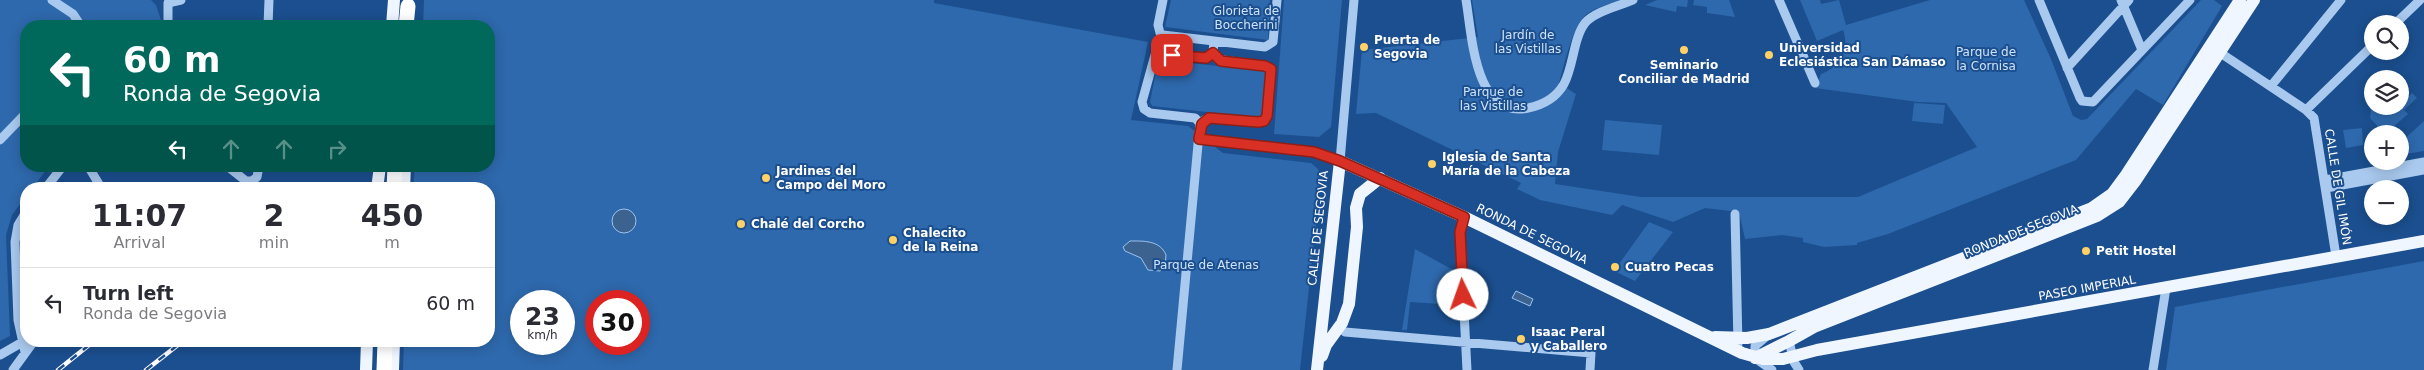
<!DOCTYPE html>
<meta charset="utf-8">
<style>
body{margin:0;font-family:"DejaVu Sans",sans-serif;background:#f2f2f3;color:#2b2b33;height:100vh;display:flex;flex-direction:column;font-size:19px;white-space:nowrap}
*{box-sizing:border-box;margin:0}
p{font-size:16px;color:#7c7c81}
.icon{flex:none;width:28px;height:28px;fill:none;stroke:currentColor;stroke-width:2;stroke-linecap:round;stroke-linejoin:round}
.map{position:relative;flex:1;overflow:hidden}
.drawer{position:absolute;left:20px;top:182px;width:475px;height:165px;display:flex;flex-direction:column;background:#fff;border-radius:20px;box-shadow:0 2px 12px #0003}
.drawer>*{flex:none}
.top-card{position:absolute;left:20px;top:20px;width:475px;height:152px;border-radius:20px;box-shadow:0 2px 12px #0003;background:#00695c;color:#fff;overflow:hidden}
.buttons{position:absolute;left:2364px;top:15px;display:grid;gap:10px}
.buttons a{display:grid;place-items:center;width:45px;height:45px;border-radius:50%;background:#fff;box-shadow:0 2px 12px #0003;font-size:25px}
.speed{position:absolute;left:510px;top:290px;display:flex;gap:10px;font-size:25px;font-weight:700;text-align:center}
.speed>*{display:grid;place-content:center;width:65px;height:65px;border-radius:50%;background:#fff;box-shadow:0 2px 12px #0003;line-height:1}
.speed small{font-size:12px;font-weight:400}
.speed .limit{border:8px solid #d22;background:#fff;color:#111}
.pin{position:absolute;display:grid;place-items:center;width:42px;height:42px;color:#fff;margin:-21px;border-radius:10px;box-shadow:0 2px 8px #0006}
.me{position:absolute;width:55px;margin:-28px;rotate:357deg;stroke-linejoin:round;filter:drop-shadow(0 0 4px #0008)}
.turn{display:flex;align-items:center;gap:18px;height:105px;padding:0 20px;font-size:22px}
.turn .icon{width:65px;height:65px;stroke-width:2.5}
.turn b{display:block;font-size:35px;line-height:42px}
.lanes{display:flex;align-items:center;height:48px;padding:0 20px;background:#0003;justify-content:center;gap:25px;direction:ltr}
.lanes .off{opacity:.35}
.eta{display:flex;justify-content:space-evenly;align-items:center;height:85px;text-align:center}
.eta b{font-size:30px;font-weight:700;line-height:35px}
ul{padding:0;list-style:none}
li{display:flex;align-items:center;gap:15px;height:70px;padding:0 20px;border-top:1px solid #e1e1e2}
li div{flex:1}
li b{display:block;font-size:19px}
li em{font-style:normal}
.map>svg:first-child{display:block}
.green{fill:#2e69ad;fill-rule:evenodd}
.water{fill:#3c6290;stroke:#9cc4f0}
.lines{fill:none;stroke-linecap:round;stroke-linejoin:round}
.minor{stroke:#a9c9ee;stroke-width:9}
.major{stroke:#f0f6ff;stroke-width:12}
.highway{stroke:#fff;stroke-width:15}
.rail-casing{stroke:#fff;stroke-width:4.5}
.rail{stroke:#1b4f8f;stroke-width:2.5;stroke-dasharray:8;stroke-linecap:butt}
.route-casing{stroke:#8d1f18;stroke-width:12}
.route{stroke:#d93025;stroke-width:9}
.poi-dot{fill:#ffd166;stroke:#1b4f8f;stroke-width:2}
.labels{text-anchor:middle;dominant-baseline:central;stroke-width:4;stroke-linejoin:round;paint-order:stroke}
.park-label{font-size:12px;fill:#cfe3fa;stroke:#1b4f8f}
.poi-label{font-size:12px;font-weight:bold;fill:#fff;stroke:#1b4f8f;text-anchor:start}
.street-label{font-size:12px;fill:#fff;stroke:#1b4f8f}
</style>
<div class="map">
<svg width="2424" height="370" viewBox="0 0 2424 370">
<rect width="100%" height="100%" fill="#1b4f8f"/>
<!-- green -->
<path class="green" d="M0 0H151L156 5 162 23V26H26V166H49L32 189H26V196L12 215 6 235 10 336 0 341Z
M424 0H934V3L1148 42 1131 120 1188 126 1223 153 1311 163 1318 169 1321 178 1300 370H403L404 341H489V189H413L415 166H489V26H423ZM521 301H564V344H521ZM596 301H639V344H596Z
M1171 0H1270L1268 40 1165 27Z
M1284 0H1342L1331 127 1319 137 1274 134Z
M1472 0H1621C1611 4 1597 7 1588 13 1573 23 1564 66 1559 83L1576 94 1558 152 1555 184 1641 197H1858L1977 147 1946 103 1918 102 1815 88 1821 74C1840 67 1850 50 1843 30L1817 41 1800 0H1820L1821 4 1839 0 1846 25 1930 0H2024L2051 59 2073 116 2081 120 2087 119 2201 0H2214L2222 6 2163 105 2136 89 2076 160 1888 234 1857 243V245L1824 247 1803 242V238L1782 235 1745 239 1739 212 1705 208 1673 222 1622 205 1612 215 1540 200 1517 189 1521 183 1376 113 1356 114 1362 50 1478 37Z
M1657 0H1688L1687 7 1677 6 1676 12 1645 5Z
M1694 0H1729L1735 17 1707 13V7L1693 5Z
M1162 60 1264 71 1266 75 1263 116 1261 118 1152 106 1150 102 1158 62Z
M2412 93 2417 98 2404 110 2408 114 2385 134 2370 118 2372 99V106H2378L2387 116 2400 106Z
M1914 103 1945 105 1943 124 1912 121Z
M1605 120 1662 125 1659 155 1602 150Z
M2424 121V151L2400 155V143Z
M2362 128 2363 145 2346 148 2343 130Z
M1649 222 1673 232 1635 281 1614 271Z
M1415 249 1455 271 1456 305 1410 302 1407 330H1402Z
M2424 261V370H2166L2175 307Z"/>
<!-- water -->
<path class="water" d="M612 221a12 12 0 1 1 24 0a12 12 0 1 1-24 0Z
M1130 241C1143 241 1160 240 1166 255L1165 267 1160 271 1148 270 1141 258 1125 251 1123 247Z
M1516 291 1533 299 1530 306 1512 298Z"/>
<g class="lines">
<!-- minor -->
<path class="minor" d="M52 0 73 14 81 26
M1163 0 1158 25 1160 33 1163 35 1265 47 1273 42 1277 0
M1466 0C1472 34 1474 119 1528 108 1543 105 1556 98 1564 84 1574 65 1573 39 1585 23 1595 11 1620 6 1633 0
M1779 0 1815 83
M2039 0 2080 98 2082 101 2093 102 2190 0
M2121 0 2142 50
M168 3 181 0
M2395 24 2420 0
M168 26V3
M268 26 269 0
M2219 52 2306 110 2314 118 2336 256
M2067 68 2129 0
M2271 86 2341 0
M2306 110 2372 46
M1200 129 1204 120 1209 118 1262 122 1267 116 1271 69 1265 66 1217 59 1213 53 1214 41
M1199 139 1314 152 1340 161 1354 0
M0 140 26 113
M88 166 102 189
M227 166 246 181 250 189
M2325 180 2424 162
M246 181H252L257 177 259 166
M2326 188 2424 170
M45 189 63 166
M1735 214 1738 344
M1464 217 1460 232 1467 370
M1345 332 1591 353 1590 370
M1768 335 1755 346V358L1772 370
M1789 341 1794 362 1799 370
M25 352 18 320 15 242 18 225 26 212
M0 355 26 340
M13 370 34 341
M1177 370 1200 123 1195 118 1150 113 1144 109 1142 102 1155 55 1206 58 1213 53
M2153 370 2166 288"/>
<!-- major -->
<path class="major" d="M392 26 394 0
M377 189 380 166
M404 189 405 166
M1715 337 1747 338 1769 334 2092 208 2112 194 2126 175 2240 0
M1322 356 1326 345 1342 323 1349 304 1357 227 1356 208 1360 194 1380 178
M1755 358 1789 341 1814 327 2097 216 2119 202 2136 180 2254 0
M366 370 367 341
M393 370 394 341
M1317 370 1340 161 1464 217 1742 353 1763 359H1783L1817 350 2424 241"/>
<!-- highway -->
<path class="highway" d="M406 26 408 6
M394 189 395 166
M384 370 385 341"/>
<!-- rail casing -->
<g class="rail-casing">
<path id="rail" d="M58 370 94 341
M146 370 183 341"/>
</g>
<!-- rail -->
<use href="#rail" class="rail"/>
</g>
<g class="lines">
<!-- route casing -->
<g class="route-casing">
<path id="route" d="M1172 55 1206 58 1213 53 1221 61 1265 66 1271 69 1267 116 1264 121 1258 122 1209 118 1202 124 1199 139 1314 152 1340 161 1464 217 1460 232 1463 295"/>
</g>
<!-- route -->
<use href="#route" class="route"/>
</g>
<!-- markers -->
<g class="poi-dot">
<circle cx="1364" cy="47" r="5"/>
<circle cx="1684" cy="50" r="5"/>
<circle cx="1769" cy="55" r="5"/>
<circle cx="1432" cy="164" r="5"/>
<circle cx="766" cy="178" r="5"/>
<circle cx="741" cy="224" r="5"/>
<circle cx="893" cy="240" r="5"/>
<circle cx="2086" cy="251" r="5"/>
<circle cx="1615" cy="267" r="5"/>
<circle cx="1521" cy="339" r="5"/>
</g>
<g class="labels">
<!-- park labels -->
<g class="park-label">
<text x="1246" y="11">Glorieta de<tspan x="1246" dy="14">Boccherini</tspan></text>
<text x="1528" y="35">Jardín de<tspan x="1528" dy="14">las Vistillas</tspan></text>
<text x="1986" y="52">Parque de<tspan x="1986" dy="14">la Cornisa</tspan></text>
<text x="1493" y="92">Parque de<tspan x="1493" dy="14">las Vistillas</tspan></text>
<text x="1206" y="265">Parque de Atenas</text>
</g>
<!-- poi labels -->
<g class="poi-label">
<text x="1374" y="40">Puerta de<tspan x="1374" dy="14">Segovia</tspan></text>
<text x="1779" y="48">Universidad<tspan x="1779" dy="14">Eclesiástica San Dámaso</tspan></text>
<text x="1684" y="65" text-anchor="middle">Seminario<tspan x="1684" dy="14">Conciliar de Madrid</tspan></text>
<text x="1442" y="157">Iglesia de Santa<tspan x="1442" dy="14">María de la Cabeza</tspan></text>
<text x="776" y="171">Jardines del<tspan x="776" dy="14">Campo del Moro</tspan></text>
<text x="751" y="224">Chalé del Corcho</text>
<text x="903" y="233">Chalecito<tspan x="903" dy="14">de la Reina</tspan></text>
<text x="2096" y="251">Petit Hostel</text>
<text x="1625" y="267">Cuatro Pecas</text>
<text x="1531" y="332">Isaac Peral<tspan x="1531" dy="14">y Caballero</tspan></text>
</g>
<!-- street labels -->
<g class="street-label">
<text transform="translate(2338 187) rotate(81)">CALLE DE GIL IMÓN</text>
<text transform="translate(1318 228) rotate(-84)">CALLE DE SEGOVIA</text>
<text transform="translate(2021 231) rotate(-22)">RONDA DE SEGOVIA</text>
<text transform="translate(1532 234) rotate(26)">RONDA DE SEGOVIA</text>
<text transform="translate(2087 288) rotate(-10)">PASEO IMPERIAL</text>
</g>
</g>
</svg>
<div class="buttons">
<a><svg class="icon" aria-label="search" viewBox="0 0 24 24"><circle cx="10" cy="10" r="6"/><path d="M15 15l6 6"/></svg></a>
<a><svg class="icon" aria-label="layers" viewBox="0 0 24 24"><path d="M12 4l9 5-9 5-9-5zM3 14l9 5 9-5"/></svg></a>
<a>+</a>
<a>−</a>
</div>
<div class="speed"><div>23<small>km/h</small></div><div class="limit">30</div></div>
<div class="pin" style="left:1172px;top:55px;background:#d93025"><svg class="icon" aria-label="arrive" viewBox="0 0 24 24"><path d="M6 21V4h12l-3 4 3 4H6"/></svg></div>
<svg class="me" style="left:1463px;top:295px" viewBox="-20 -20 40 40"><circle r="19" fill="#fff"/><path d="M0-13L10 11 0 6-10 11z" fill="#d93025"/></svg>
<div class="top-card">
<div class="turn"><svg class="icon" aria-label="left" viewBox="0 0 24 24"><path d="M17 20v-9H6M10 6l-5 5 5 5"/></svg><div><b>60 m</b>Ronda de Segovia</div></div>
<div class="lanes"><svg class="icon" aria-label="left" viewBox="0 0 24 24"><path d="M17 20v-9H6M10 6l-5 5 5 5"/></svg><svg class="icon off" aria-label="ahead" viewBox="0 0 24 24"><path d="M12 20V5M6 11l6-6 6 6"/></svg><svg class="icon off" aria-label="ahead" viewBox="0 0 24 24"><path d="M12 20V5M6 11l6-6 6 6"/></svg><svg class="icon off" aria-label="right" viewBox="0 0 24 24"><path d="M7 20v-9h11M14 6l5 5-5 5"/></svg></div>
</div>
<section class="drawer">
<div class="eta">
<div><b>11:07</b><p>Arrival</p></div>
<div><b>2</b><p>min</p></div>
<div><b>450</b><p>m</p></div>
</div>
<ul>
<li><svg class="icon" aria-label="left" viewBox="0 0 24 24"><path d="M17 20v-9H6M10 6l-5 5 5 5"/></svg><div><b>Turn left</b><p>Ronda de Segovia</p></div><em>60 m</em></li>
</ul>
</section>
</div>
